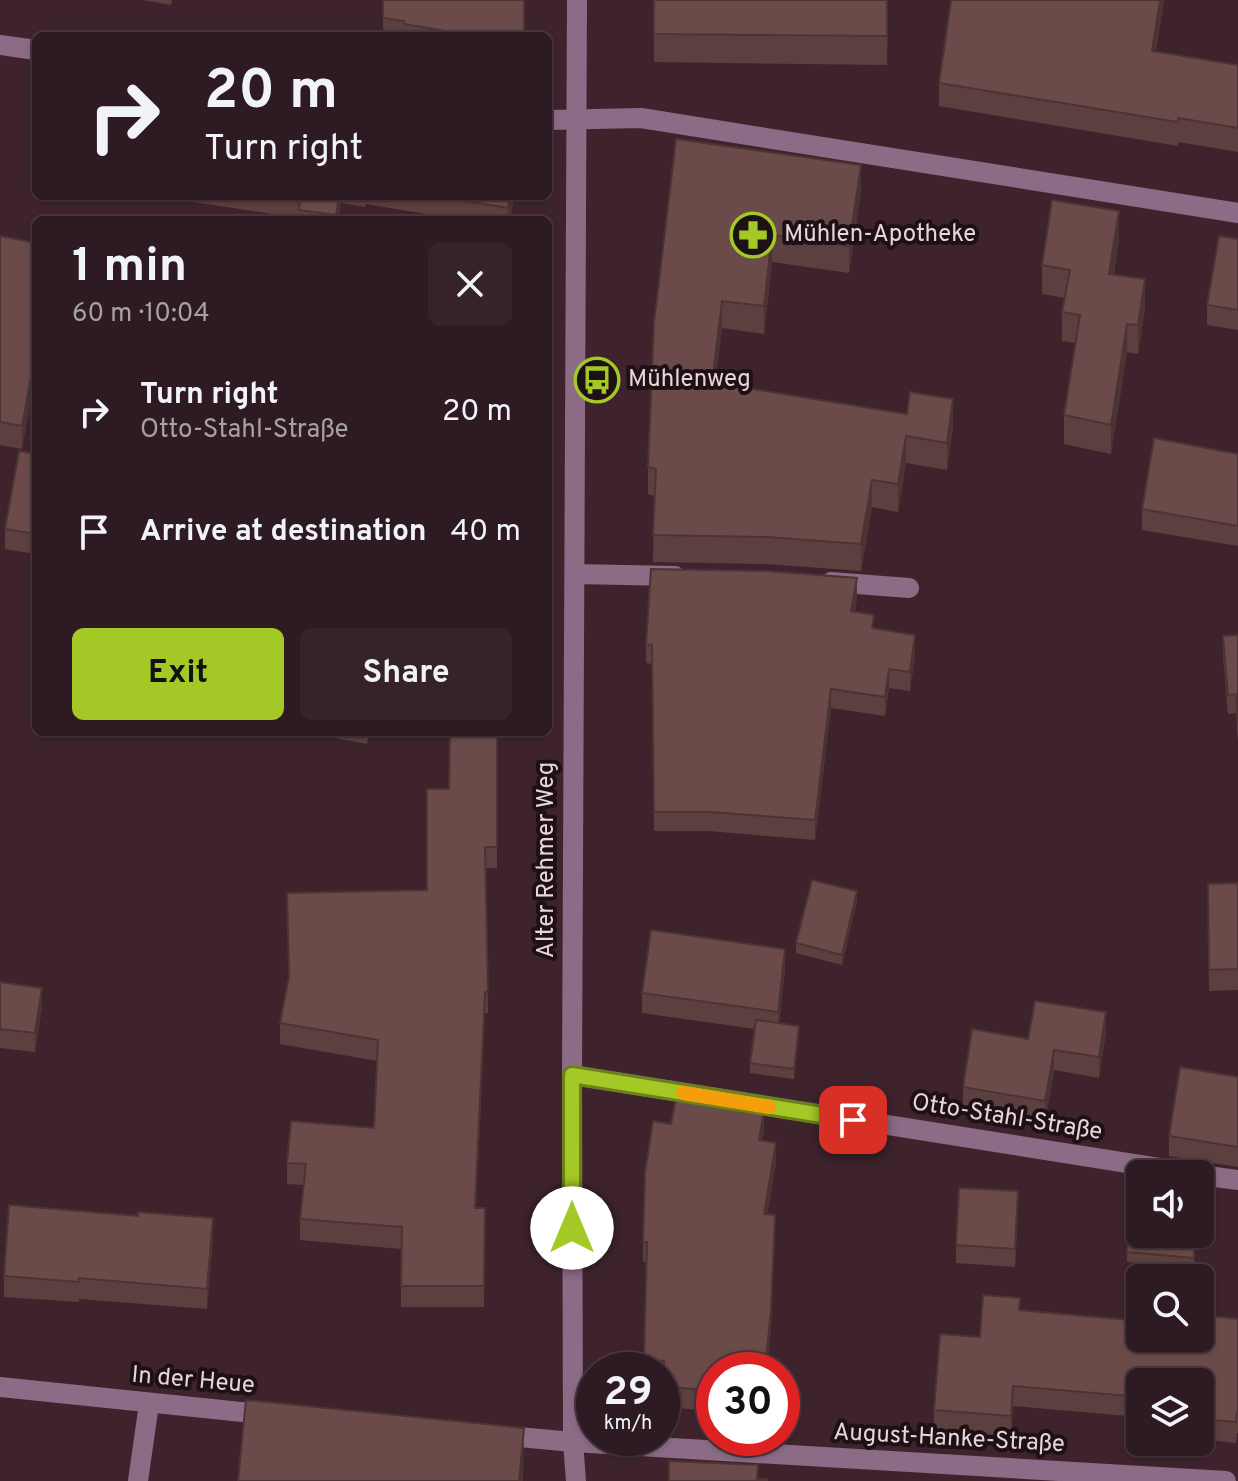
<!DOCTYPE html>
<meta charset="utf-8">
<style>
body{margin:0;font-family:Overpass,sans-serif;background:#36232a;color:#f1f3f6;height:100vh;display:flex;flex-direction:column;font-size:30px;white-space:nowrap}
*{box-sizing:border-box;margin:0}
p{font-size:26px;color:#a7a1a5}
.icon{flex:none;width:44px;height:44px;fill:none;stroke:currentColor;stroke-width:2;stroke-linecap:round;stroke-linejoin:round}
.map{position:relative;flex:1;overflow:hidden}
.drawer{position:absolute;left:32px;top:216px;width:520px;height:520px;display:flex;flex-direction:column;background:#2e1a22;border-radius:12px;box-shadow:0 2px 6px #0004,0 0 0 2px #493840}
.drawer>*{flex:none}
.hud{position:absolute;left:32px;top:32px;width:520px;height:168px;border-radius:12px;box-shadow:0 2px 6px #0004,0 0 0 2px #493840;background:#2e1a22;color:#f1f3f6;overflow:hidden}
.fabs{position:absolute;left:1126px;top:1160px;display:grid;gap:16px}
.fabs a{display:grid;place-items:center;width:88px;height:88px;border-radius:12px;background:#2e1a22;box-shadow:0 2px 6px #0004,0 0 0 2px #493840;font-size:40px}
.speed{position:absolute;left:576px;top:1352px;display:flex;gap:16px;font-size:40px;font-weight:700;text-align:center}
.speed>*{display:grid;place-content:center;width:104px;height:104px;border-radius:50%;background:#2e1a22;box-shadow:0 2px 6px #0004,0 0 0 2px #493840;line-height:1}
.speed small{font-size:20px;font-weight:400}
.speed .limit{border:12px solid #d22;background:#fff;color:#111}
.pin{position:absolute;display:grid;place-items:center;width:68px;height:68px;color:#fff;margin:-34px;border-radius:16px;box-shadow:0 4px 12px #0006}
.me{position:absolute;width:88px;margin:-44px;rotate:0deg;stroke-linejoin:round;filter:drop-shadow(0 0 6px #0008)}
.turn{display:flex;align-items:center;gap:28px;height:168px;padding:0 40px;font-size:36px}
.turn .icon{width:104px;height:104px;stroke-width:2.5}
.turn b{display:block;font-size:56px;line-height:68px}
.round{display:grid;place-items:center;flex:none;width:84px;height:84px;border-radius:12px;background:#36232a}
.summary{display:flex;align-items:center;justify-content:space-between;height:136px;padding:0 40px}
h1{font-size:48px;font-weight:700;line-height:60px}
.primary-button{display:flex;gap:16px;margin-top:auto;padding:16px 40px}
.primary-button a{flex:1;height:92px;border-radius:12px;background:#a4c825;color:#111;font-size:32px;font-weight:700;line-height:92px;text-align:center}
.primary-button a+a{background:#36232a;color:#f1f3f6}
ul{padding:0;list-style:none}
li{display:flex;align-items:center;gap:24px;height:120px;padding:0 40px}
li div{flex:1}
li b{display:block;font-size:30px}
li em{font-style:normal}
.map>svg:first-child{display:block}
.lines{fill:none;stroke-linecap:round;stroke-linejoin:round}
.minor{stroke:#8b6b86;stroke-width:20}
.wall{fill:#5c403f}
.shaded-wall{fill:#4b3433}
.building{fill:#6b4b49;stroke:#4b3433;stroke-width:2}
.route-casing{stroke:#6b8218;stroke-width:20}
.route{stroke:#a4c825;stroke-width:14}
.slow{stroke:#f59e0b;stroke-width:14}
.labels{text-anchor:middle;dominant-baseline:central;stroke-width:8;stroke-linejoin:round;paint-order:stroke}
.poi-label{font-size:24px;fill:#e8d5da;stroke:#1d1115;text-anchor:start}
.street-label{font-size:24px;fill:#e8d5da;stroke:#1d1115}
</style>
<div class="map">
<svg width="1238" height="1481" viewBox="0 0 1238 1481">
<rect width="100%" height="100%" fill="#3e232d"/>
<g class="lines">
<!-- minor -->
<path class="minor" d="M0 45 36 50
M548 120 641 118 1238 213
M575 574 675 576
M831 582 909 588
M572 1075 1197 1174
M1200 1175 1238 1180
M0 1387 271 1415
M498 1435 573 1442 1226 1481
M138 1481 149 1404
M576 1481 573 1442 572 1075 577 0"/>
</g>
<!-- wall -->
<path class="wall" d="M143 0H172L171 5Z
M383 0 524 36H383Z
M654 0H888L887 65 654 62Z
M951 0H1164L1156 51 1238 65V152L1178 142V146L939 106V83Z
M676 139 861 192 849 273 772 262 764 334 722 328 716 376 742 387 953 426 947 470 906 463 898 512 872 507 861 571 767 564 653 562 654 496 648 494V467Z
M154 196H514L510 220H461L366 204 365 207 341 203 338 220H299V218Z
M0 236 36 243V372L22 449 0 445Z
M1119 239 1114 274 1145 308 1138 354 1127 352 1111 454 1064 444V415L1075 343 1062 341V312L1065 298 1042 294V265Z
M1238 239V330L1207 325V305Z
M36 454V554L5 549V529Z
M1238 454V546L1142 530V509Z
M857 597 855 612 874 628 915 654 910 691 889 688 885 716 831 708 815 840 710 831H654L652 664 646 663V644Z
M1238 635V743L1236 713 1228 714 1223 655V636Z
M304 732H369L367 744Z
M497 732V868H486L488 1013H485L476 1208H485L484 1307H401V1249L300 1240V1219L304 1185 287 1184V1163L374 1128 377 1061 280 1044V1023L427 890 449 789Z
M1238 883V990L1209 991 1208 884Z
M857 901 842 965 796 953V943Z
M785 969 779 1023 799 1036 794 1079 750 1073V1063L755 1029 642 1013V993Z
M0 982 42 1007 35 1052 0 1048Z
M1106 1032 1099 1078 1054 1070 1045 1121 963 1107V1087L1028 1039Z
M1238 1077V1167L1169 1156V1136Z
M671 1124 764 1130 762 1140 776 1163 767 1214 775 1235 771 1329 767 1370H714V1411L662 1407V1370H644L647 1262H643V1242Z
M1018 1209 1015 1267 956 1263V1245Z
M1196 1234 1194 1269 1127 1262V1252Z
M213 1238 207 1309 79 1299V1302L4 1297V1276Z
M1020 1310 1140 1338 1238 1319V1433H1237L1236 1443 1200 1439V1382H1140V1417L1013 1406 1011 1436 934 1431V1410L980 1337Z"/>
<!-- shaded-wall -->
<path class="shaded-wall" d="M1160 0H1164L1152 75V51Z
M861 165V192L849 273V246Z
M339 196H341V203L338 220H336Z
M510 196H514L510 220H508V208Z
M1119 211V239L1109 302V274Z
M772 235V262L764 334V306Z
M1145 279V308L1138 354V325Z
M722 301V328L713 402V375Z
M1127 324V352L1111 454V425Z
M36 350V372L22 449V426Z
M953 399V426L947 470V443Z
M906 436V463L898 512V484Z
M872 480V507L861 571V544Z
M857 578V597L851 630V611Z
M915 635V654L910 691V672Z
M889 669V688L885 716V697Z
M831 689V708L815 840V820Z
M857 891V901L842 965V955Z
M785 949V969L778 1032V1012Z
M42 988V1007L35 1052V1033Z
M485 992V1013L475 1229V1208Z
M1106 1012V1032L1099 1078V1057Z
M799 1026V1036L794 1079V1069Z
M1054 1050V1070L1045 1121V1101Z
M764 1109V1130L759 1160V1140Z
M776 1143V1163L764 1235V1214Z
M1018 1191V1209L1015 1267V1249Z
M775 1215 771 1329 767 1370H766Z
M213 1218V1238L207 1309V1289Z
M1013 1386V1406L1011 1436V1416Z
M524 1428 523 1481H519Z"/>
<!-- building -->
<path class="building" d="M383 0H524V36H475L404 24V21L383 18Z
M654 0H887V36L654 34Z
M951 0H1160L1152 51 1238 65V128L1178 118V122L939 83Z
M676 139 861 165 849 246 772 235 764 306 722 301 713 375 742 380 741 387 907 414 910 392 953 399 947 443 906 436 898 484 872 480 861 544 767 537 653 535 656 469 648 467 654 323Z
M283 196H339L336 215 299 210 300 199Z
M436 196H510L508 208Z
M1052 200 1119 211 1109 274 1145 279 1138 325 1127 324 1111 425 1064 415 1080 315 1062 312 1070 270 1042 265Z
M0 236 36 243V350L22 426 0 422Z
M1219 236 1238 239V310L1207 305Z
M1154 438 1238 454V526L1142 509Z
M19 451 36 454V534L5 529Z
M651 569 766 571 857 578 851 611 874 615 872 628 915 635 910 672 889 669 885 697 831 689 815 820 710 812H654L652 645 646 644Z
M1238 635V724L1236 694 1228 695 1223 636Z
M450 732H497V847H485L488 992H485L475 1208H485L484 1286H401L402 1227 300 1219 306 1164 287 1163 291 1121 374 1128 378 1040 280 1023 289 976 287 893 427 890V789H449Z
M812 880 857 891 842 955 796 943Z
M1238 883V969L1209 970 1208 884Z
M651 930 785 949 778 1012 642 993Z
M0 982 42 988 35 1033 0 1029Z
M1035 1001 1106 1012 1099 1057 1054 1050 1045 1101 963 1087 972 1029 1028 1039Z
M756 1020 799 1026 794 1069 750 1063Z
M1180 1067 1238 1077V1147L1169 1136Z
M676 1098 764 1109 759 1140 776 1143 764 1214 775 1215 771 1309 766 1360 730 1356 728 1370H714V1391L662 1386 664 1361 644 1360 647 1242H643L645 1172 653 1121 671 1124Z
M959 1188 1018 1191 1015 1249 956 1245Z
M9 1205 138 1216V1212L213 1218 207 1289 79 1278V1282L4 1276Z
M1131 1211 1140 1212V1234H1195L1194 1258 1127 1252Z
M983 1295 1020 1298 1019 1310 1140 1321V1338H1200V1315L1238 1319V1412H1237L1236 1422 1200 1419V1382H1140V1397L1013 1386 1011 1416 934 1410 940 1334 980 1337Z
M246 1400 524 1428 519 1481H238Z
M669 1461 758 1465 757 1479H767V1481H669Z"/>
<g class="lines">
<!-- route casing -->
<g class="route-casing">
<path id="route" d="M572 1228V1075L853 1120"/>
</g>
<!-- route -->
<use href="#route" class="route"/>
<!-- slow -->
<path class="slow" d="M683 1093 769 1107"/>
</g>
<!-- icons -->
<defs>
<g id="pharmacy-ring" transform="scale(2.3)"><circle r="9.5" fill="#1d1115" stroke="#a4c825" stroke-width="1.5"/><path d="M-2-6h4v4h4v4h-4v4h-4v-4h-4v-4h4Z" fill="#a4c825"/></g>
<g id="bus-ring" transform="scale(2.3)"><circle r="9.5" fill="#1d1115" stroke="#a4c825" stroke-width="1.5"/><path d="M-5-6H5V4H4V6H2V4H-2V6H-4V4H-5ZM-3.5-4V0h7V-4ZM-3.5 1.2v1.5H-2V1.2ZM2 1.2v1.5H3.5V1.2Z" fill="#a4c825"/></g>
</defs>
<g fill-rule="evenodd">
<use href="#pharmacy-ring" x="753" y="235"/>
<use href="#bus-ring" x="597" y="380"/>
</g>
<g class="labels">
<!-- poi labels -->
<g class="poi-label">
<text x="784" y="235">Mühlen-Apotheke</text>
<text x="628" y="380">Mühlenweg</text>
</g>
<!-- street labels -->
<g class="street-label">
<text transform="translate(547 860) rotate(-90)">Alter Rehmer Weg</text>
<text transform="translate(1007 1118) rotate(9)">Otto-Stahl-Straße</text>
<text transform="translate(193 1381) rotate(5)">In der Heue</text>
<text transform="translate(949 1439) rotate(3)">August-Hanke-Straße</text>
</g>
</g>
</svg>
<div class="fabs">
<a><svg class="icon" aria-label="sound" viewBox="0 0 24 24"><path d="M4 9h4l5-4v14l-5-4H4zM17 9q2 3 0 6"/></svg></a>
<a><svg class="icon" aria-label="search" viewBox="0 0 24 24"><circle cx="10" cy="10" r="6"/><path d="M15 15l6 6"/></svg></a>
<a><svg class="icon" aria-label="layers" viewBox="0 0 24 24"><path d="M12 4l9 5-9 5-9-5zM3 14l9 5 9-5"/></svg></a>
</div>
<div class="speed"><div>29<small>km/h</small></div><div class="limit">30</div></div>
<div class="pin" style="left:853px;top:1120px;background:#d93025"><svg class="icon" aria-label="arrive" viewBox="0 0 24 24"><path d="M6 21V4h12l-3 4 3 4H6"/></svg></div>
<svg class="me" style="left:572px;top:1228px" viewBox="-20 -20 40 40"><circle r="19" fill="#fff"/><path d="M0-13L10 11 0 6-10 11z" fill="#a4c825"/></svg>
<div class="hud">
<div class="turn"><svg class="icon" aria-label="right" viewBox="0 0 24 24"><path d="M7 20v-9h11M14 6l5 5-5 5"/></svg><div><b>20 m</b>Turn right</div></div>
</div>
<section class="drawer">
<div class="summary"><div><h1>1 min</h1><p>60 m · 10:04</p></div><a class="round"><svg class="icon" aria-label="close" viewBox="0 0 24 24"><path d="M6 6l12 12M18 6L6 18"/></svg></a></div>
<ul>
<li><svg class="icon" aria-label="right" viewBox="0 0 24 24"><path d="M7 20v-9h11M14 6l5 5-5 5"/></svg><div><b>Turn right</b><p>Otto-Stahl-Straße</p></div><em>20 m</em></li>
<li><svg class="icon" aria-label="arrive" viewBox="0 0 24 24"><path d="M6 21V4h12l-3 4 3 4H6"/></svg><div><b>Arrive at destination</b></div><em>40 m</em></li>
</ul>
<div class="primary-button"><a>Exit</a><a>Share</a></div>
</section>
</div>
